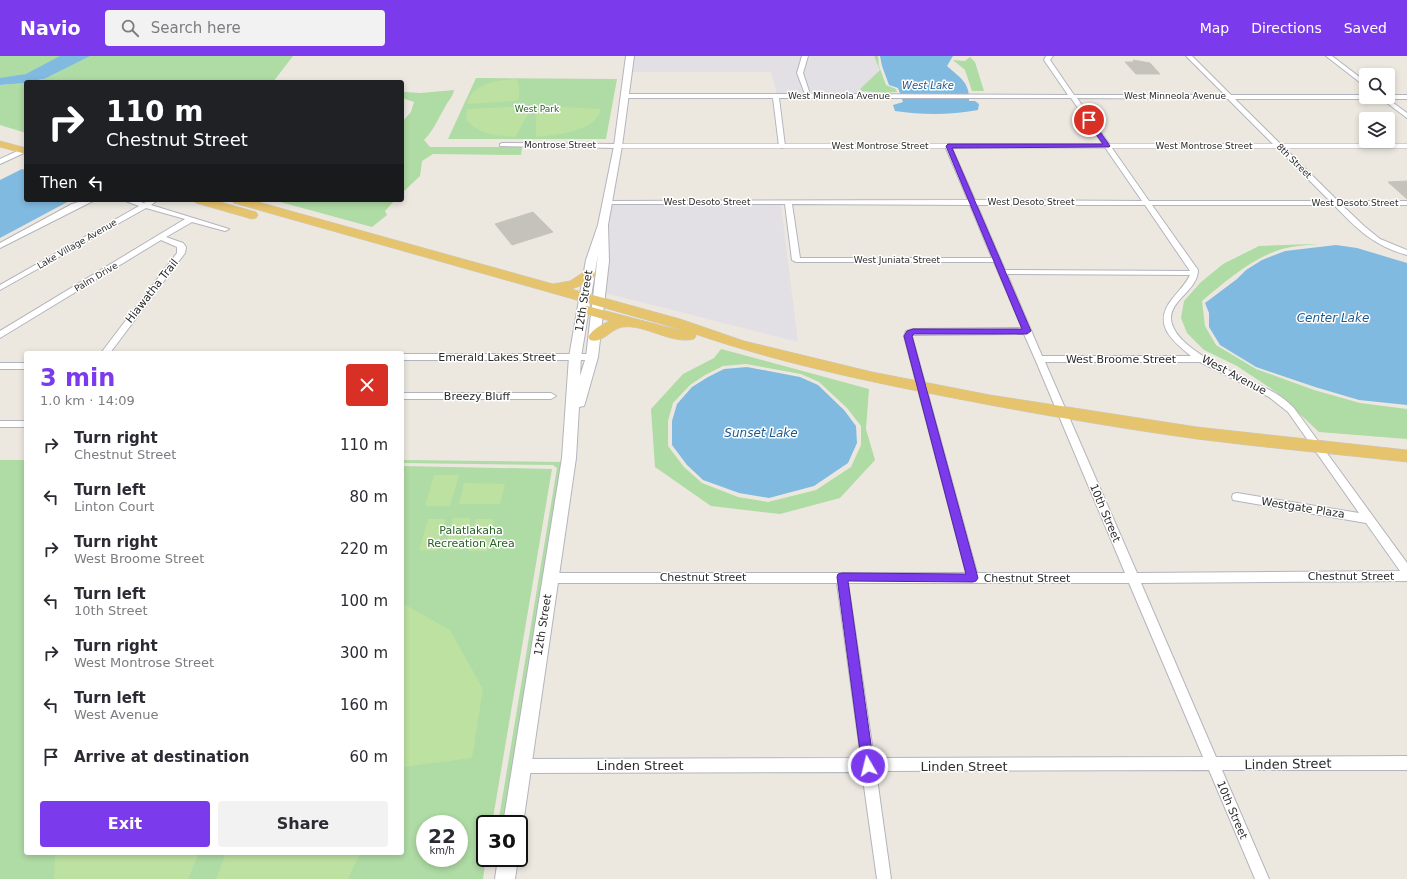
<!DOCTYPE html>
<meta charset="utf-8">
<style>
body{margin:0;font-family:"DejaVu Sans",sans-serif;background:#f2f2f3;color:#2b2b33;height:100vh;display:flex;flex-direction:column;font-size:15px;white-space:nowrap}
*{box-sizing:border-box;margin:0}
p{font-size:13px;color:#7c7c81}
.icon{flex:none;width:22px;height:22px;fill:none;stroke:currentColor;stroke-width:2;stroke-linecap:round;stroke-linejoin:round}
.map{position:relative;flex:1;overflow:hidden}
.drawer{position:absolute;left:24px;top:295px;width:380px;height:504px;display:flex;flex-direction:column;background:#fff;border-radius:4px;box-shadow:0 2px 6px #0003}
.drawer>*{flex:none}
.hud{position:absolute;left:24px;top:24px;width:380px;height:122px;border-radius:4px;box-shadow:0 2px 6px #0003;background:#202124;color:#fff;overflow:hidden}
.buttons{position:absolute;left:1359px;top:12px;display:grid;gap:8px}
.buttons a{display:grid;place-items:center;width:36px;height:36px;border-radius:4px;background:#fff;box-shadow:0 2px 6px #0003;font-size:20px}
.speed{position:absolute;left:416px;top:759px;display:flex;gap:8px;font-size:20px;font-weight:700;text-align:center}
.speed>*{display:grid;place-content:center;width:52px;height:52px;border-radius:50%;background:#fff;box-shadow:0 2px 6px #0003;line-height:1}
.speed small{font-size:10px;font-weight:400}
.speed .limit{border:2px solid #111;border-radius:6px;background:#fff;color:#111}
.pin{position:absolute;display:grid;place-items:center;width:34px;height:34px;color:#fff;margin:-17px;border:2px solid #fff;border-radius:50%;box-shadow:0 1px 4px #0007}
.me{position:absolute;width:44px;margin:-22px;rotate:352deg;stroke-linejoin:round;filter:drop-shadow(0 0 3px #0008)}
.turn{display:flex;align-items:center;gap:14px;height:84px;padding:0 16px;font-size:18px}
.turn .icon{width:52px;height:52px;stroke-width:2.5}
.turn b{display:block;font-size:28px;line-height:34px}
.then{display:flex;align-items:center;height:38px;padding:0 16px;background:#0003;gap:8px;font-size:15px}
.round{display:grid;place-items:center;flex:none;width:42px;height:42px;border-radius:4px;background:#f2f2f3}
.headline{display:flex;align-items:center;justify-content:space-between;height:68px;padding:0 16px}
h1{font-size:24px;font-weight:700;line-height:30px;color:#7c3aed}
.primary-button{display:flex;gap:8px;margin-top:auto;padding:8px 16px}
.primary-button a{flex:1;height:46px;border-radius:4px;background:#7c3aed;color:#fff;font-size:16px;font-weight:700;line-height:46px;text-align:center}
.primary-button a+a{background:#f2f2f3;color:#2b2b33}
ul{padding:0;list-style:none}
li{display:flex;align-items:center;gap:12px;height:52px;padding:0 16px}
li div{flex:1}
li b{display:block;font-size:15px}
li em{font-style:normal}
header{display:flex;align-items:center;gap:24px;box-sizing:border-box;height:56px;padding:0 20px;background:#7c3aed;color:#fff}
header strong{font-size:19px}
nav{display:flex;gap:22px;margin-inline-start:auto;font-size:14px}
.search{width:280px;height:36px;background:#f2f2f3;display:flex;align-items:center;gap:10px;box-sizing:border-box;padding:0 14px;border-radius:4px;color:#7c7c81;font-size:15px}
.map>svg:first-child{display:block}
.industrial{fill:#e2e0e5}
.green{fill:#afdba4;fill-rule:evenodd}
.pitch{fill:#bde1a1}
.water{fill:#81bae0}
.building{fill:#c5c2bb;stroke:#c7c4ba}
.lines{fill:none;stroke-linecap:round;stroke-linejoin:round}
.minor-casing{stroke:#b4b4be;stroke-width:2}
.tertiary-casing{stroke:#b4b4be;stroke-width:1}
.secondary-casing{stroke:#b4b4be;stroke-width:2}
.trunk-casing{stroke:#c8c8c8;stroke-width:1}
.minor{fill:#fff;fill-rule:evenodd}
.tertiary{fill:#fff;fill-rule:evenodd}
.secondary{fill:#fff;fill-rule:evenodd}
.trunk{fill:#e6c46e;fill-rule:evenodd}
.route{fill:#7c3aed;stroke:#51269a}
.labels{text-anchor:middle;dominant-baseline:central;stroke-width:3;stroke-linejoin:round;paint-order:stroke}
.far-street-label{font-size:9px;fill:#2c2c2c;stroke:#fff}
.far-park-label{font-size:9px;fill:#286124;stroke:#fff}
.far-water-label{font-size:10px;font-style:italic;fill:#1e588e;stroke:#fff}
.street-label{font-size:11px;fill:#2c2c2c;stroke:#fff}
.park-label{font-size:11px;fill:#286124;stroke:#fff}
.water-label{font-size:12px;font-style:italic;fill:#1e588e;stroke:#fff}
.near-street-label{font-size:13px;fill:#2c2c2c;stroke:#fff}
</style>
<header>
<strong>Navio</strong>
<div class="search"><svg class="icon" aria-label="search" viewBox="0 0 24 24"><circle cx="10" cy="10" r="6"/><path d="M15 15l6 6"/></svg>Search here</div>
<nav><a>Map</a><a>Directions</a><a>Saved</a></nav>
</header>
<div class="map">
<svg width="1407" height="823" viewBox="0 0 1407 823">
<rect width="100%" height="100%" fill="#ece8e0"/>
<!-- industrial -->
<path class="industrial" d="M633 0H802L798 17 804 38H777L771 16H631Z
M808 0H874L880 14 861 33 862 35 883 37 811 38 803 17Z
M610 149H781L798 286 605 237 607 169Z"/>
<!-- green -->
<path class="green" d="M0 0H68L49 12 0 25Z
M79 0H293L273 26H32L44 23Z
M874 0H878L879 10 886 29 896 33 897 36 884 37 862 35 860 33 880 14Z
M970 1 975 6 984 35H972L965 14 953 4 965 5Z
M476 22 617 23 606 83H448Z
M26 27V77L0 69V29Z
M454 34C453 41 448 45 445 51 438 63 434 74 424 84L430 91H522L521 99 433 98 422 105 420 120 402 137V66L411 56 414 46 402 42V38L404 36 421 37Z
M273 144H395L385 155 387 159 372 171Z
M1314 188H1319C1307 189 1294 190 1282 193 1252 202 1226 225 1202 245L1205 270 1216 289 1256 313 1314 334 1360 347 1407 353V383L1319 376 1276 336 1237 310 1204 294 1187 277 1181 262 1184 245 1200 227 1223 208 1259 190Z
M721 293 869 333 866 373 875 404 840 442 780 458 711 450 655 411 651 353 683 318 714 302ZM746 308 801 318 819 326 847 352 861 370V389L851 411 816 434 768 446 738 441 702 427 684 411 668 390V365L673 347 690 329 705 319 723 310Z
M0 404H26V797H402V410L552 413 492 768H485V802H486L483 823H0ZM425 768H459V802H425Z
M402 404 563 406 506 768H498L557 412 553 409 402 407Z"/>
<!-- pitch -->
<path class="pitch" d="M517 23 519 30V43L514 45 467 48C472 27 498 24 517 23Z
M543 50 601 53C596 76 555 79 536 81V61L538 52Z
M510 51H526L531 53 515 81C493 79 482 80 466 64L467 53Z
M434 419H459L450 450H425Z
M464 427 505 428 500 448H459Z
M453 462H471L463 494H444Z
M428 463H446L437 495 419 494Z
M476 463H494L487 495H468Z
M402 547 450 574 483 633 472 702 402 711Z
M55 797H199L188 823H54Z
M226 797H360L348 823H216Z"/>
<!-- water -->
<path class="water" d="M60 0H90L44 23 26 26V27L0 29V22L26 18Z
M880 0H953L947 10C960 22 970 26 969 45H975L979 48 978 54C950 59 923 59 895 55L893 49 903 46 898 32 889 29 882 10Z
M22 113 26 114V144H71L0 182V124Z
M1336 189 1357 192 1407 207V349L1359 344 1315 331 1256 311 1220 289 1209 271V257L1205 247 1237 223 1246 214 1262 204 1285 195Z
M747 311 800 321 818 329 844 354 856 370 857 387 848 407 814 430 769 442 739 437 703 424 687 409 672 389V365L677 348 692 331 708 321 724 313Z"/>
<!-- building -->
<path class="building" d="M1133 4 1150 7 1160 18H1136L1125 6H1134Z
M1407 125V143L1388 126Z
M533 156 553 176 512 189 495 168Z"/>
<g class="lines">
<!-- minor casing -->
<g class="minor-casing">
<path id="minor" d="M802 0H808L803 17 810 38 1068 39 1044 4 1046 0H1053L1050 4 1074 39H1225L1186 0H1192L1231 39H1366V41H1369L1366 43H1235L1338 145H1407V149H1342L1364 170 1380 183 1407 194V199C1374 190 1357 173 1334 149H1152L1198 214C1198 234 1170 244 1171 263 1174 296 1249 322 1275 337 1282 341 1288 346 1294 352L1407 507V525L1141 527 1216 701 1407 700V714H1222L1269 823H1255L1209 714 876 715 891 823H877L862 716 522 717 517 715 515 710 517 705 522 703 861 702 837 527H551L547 525 545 522 547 519 551 517H966L904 280 906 275 913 273 1022 272 994 206H796L792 204 785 148H607L603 146 605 145 968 144 945 90 948 88 951 90 975 144 1142 145 1071 42H779L785 90 782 92 779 90 773 42H625L622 40 625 38H805L797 17ZM1077 42 1228 43 1330 145H1149ZM792 148 970 149 992 202H800ZM977 149H1145L1190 215 1005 214ZM1007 218 1190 219C1186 228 1179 234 1173 242 1152 267 1170 283 1191 300H1042ZM1024 278 1035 303 1125 517H977L912 280 913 279ZM1045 306H1200L1269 341 1288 356 1359 457 1237 437 1233 438 1232 441 1233 444 1366 467 1400 515 1137 517ZM848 527H1129L1203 701 874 702Z
M1326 0H1332L1366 26V31Z
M1388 39H1407V43H1388L1407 57V62L1379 41H1388Z
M502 87 618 88 621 90 618 92 500 90V88Z
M26 91V96L0 108V103Z
M85 144H95L0 192V187L72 148Z
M123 144H135L144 147 149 144H158L151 149 229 173 225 175 192 166 166 181 183 187 186 191 185 197 110 297H101L177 197V191L161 184 0 282V275L185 163 146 152 0 234V229L139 150Z
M402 298H592L596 301 592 304H402Z
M0 307H26V313H0Z
M402 337H551L556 340 551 343H402Z
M0 365H26V371H0Z"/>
</g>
<!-- tertiary casing -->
<g class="tertiary-casing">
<path id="tertiary" d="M615 88H1407V92H618L614 90Z"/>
</g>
<!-- secondary casing -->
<g class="secondary-casing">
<path id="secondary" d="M626 0H634L622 90 608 169 609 205 598 301 585 347 584 350 579 351 576 402 523 768 519 775V768H503L562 402 569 301 586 204 598 169 614 90ZM598 198 586 301 580 320 581 301Z
M498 802H518L515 823H495Z"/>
</g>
<!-- trunk casing -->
<g class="trunk-casing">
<path id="trunk" d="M0 85 26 92V98L0 91Z
M194 144H213L256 156 258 159 256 162 252 163 196 147Z
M232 144H251L553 228 570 225 584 216H594L596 219C590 226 579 231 571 233L680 263 744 285 872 316 990 339 1197 371 1407 394V406C1337 398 1267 392 1197 383 1111 371 1024 356 938 339 856 323 774 305 695 278L696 280 694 283C672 289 645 268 623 271 610 273 603 288 590 284L588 281C593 273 602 268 610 265L582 257 580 254 582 251 587 250 667 271 686 275 234 147Z"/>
</g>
<!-- minor -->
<use href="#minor" class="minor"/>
<!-- tertiary -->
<use href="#tertiary" class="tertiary"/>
<!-- secondary -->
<use href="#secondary" class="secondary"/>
<!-- trunk -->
<use href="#trunk" class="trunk"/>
</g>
<!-- route -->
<path class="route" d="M1087 63H1091L1110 90 1109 91 952 92 1031 275 1027 278H914L912 280 978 522 976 525 973 526 848 525 874 710 872 714 868 716 864 714 862 710 837 521 838 518 842 517 966 518 904 280 907 275 913 273H1022L946 90 948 88H1103L1086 64Z"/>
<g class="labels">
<!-- far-street labels -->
<g class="far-street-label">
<text x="839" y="40">West Minneola Avenue</text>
<text x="1175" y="40">West Minneola Avenue</text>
<text x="560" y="89">Montrose Street</text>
<text x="880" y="90">West Montrose Street</text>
<text x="1204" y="90">West Montrose Street</text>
<text transform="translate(1294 105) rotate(45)">8th Street</text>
<text x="707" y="146">West Desoto Street</text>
<text x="1031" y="146">West Desoto Street</text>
<text x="1355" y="147">West Desoto Street</text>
<text transform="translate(77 188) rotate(-30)">Lake Village Avenue</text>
<text x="897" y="204">West Juniata Street</text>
<text transform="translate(96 221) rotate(-31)">Palm Drive</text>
</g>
<!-- far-park labels -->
<g class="far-park-label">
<text x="537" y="53">West Park</text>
</g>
<!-- far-water labels -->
<g class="far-water-label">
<text x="928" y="29">West Lake</text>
</g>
<!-- street labels -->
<g class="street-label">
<text transform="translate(152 235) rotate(-52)">Hiawatha Trail</text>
<text transform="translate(584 245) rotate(-81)">12th Street</text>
<text x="497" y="301">Emerald Lakes Street</text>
<text x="1121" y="303">West Broome Street</text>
<text transform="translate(1234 319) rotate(28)">West Avenue</text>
<text x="477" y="340">Breezy Bluff</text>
<text transform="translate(1303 452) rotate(9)">Westgate Plaza</text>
<text transform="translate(1105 457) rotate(67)">10th Street</text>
<text x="1351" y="520">Chestnut Street</text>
<text x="703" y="521">Chestnut Street</text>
<text x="1027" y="522">Chestnut Street</text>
<text transform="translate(543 569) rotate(-81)">12th Street</text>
<text transform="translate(1232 754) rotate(67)">10th Street</text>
</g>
<!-- park labels -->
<g class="park-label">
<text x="471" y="474">Palatlakaha<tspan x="471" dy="13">Recreation Area</tspan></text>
</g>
<!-- water labels -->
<g class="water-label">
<text x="1333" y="262">Center Lake</text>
<text x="761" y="377">Sunset Lake</text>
</g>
<!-- near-street labels -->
<g class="near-street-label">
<text transform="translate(1288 708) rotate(-1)">Linden Street</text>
<text x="640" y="709">Linden Street</text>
<text x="964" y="710">Linden Street</text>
</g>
</g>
</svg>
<div class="buttons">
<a><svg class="icon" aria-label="search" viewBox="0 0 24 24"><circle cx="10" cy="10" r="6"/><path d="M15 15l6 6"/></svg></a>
<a><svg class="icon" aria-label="layers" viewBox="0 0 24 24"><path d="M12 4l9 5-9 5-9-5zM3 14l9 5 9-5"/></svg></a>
</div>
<div class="speed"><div>22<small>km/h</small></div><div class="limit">30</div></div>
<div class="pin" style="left:1089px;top:64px;background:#d93025"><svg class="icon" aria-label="arrive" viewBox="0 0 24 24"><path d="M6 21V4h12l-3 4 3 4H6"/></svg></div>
<svg class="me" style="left:868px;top:710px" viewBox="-20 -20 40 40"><circle r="17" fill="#7c3aed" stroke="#fff" stroke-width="3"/><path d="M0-11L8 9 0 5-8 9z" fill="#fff"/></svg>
<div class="hud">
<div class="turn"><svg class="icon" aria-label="right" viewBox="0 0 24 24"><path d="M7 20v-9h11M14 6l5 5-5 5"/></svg><div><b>110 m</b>Chestnut Street</div></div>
<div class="then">Then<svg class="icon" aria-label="left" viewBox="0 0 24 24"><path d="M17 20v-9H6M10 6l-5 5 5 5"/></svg></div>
</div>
<section class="drawer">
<div class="headline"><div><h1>3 min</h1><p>1.0 km · 14:09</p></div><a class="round" style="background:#d93025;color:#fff"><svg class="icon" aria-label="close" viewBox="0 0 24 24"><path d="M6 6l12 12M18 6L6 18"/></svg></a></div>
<ul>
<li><svg class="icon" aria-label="right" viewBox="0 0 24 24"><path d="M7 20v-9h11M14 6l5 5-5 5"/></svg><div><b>Turn right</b><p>Chestnut Street</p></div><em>110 m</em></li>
<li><svg class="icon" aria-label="left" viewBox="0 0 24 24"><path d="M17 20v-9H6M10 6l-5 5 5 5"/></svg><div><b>Turn left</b><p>Linton Court</p></div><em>80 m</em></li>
<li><svg class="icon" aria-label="right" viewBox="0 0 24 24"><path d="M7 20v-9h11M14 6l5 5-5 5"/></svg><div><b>Turn right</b><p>West Broome Street</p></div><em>220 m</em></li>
<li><svg class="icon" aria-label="left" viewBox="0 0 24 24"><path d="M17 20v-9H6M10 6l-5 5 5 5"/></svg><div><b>Turn left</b><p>10th Street</p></div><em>100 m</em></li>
<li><svg class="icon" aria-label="right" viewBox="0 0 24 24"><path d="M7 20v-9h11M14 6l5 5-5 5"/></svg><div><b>Turn right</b><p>West Montrose Street</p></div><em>300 m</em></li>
<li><svg class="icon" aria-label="left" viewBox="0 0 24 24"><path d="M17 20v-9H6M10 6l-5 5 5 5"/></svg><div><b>Turn left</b><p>West Avenue</p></div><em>160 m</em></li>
<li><svg class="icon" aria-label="arrive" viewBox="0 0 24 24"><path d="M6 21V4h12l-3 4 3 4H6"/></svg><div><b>Arrive at destination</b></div><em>60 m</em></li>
</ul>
<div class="primary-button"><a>Exit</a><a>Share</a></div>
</section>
</div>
